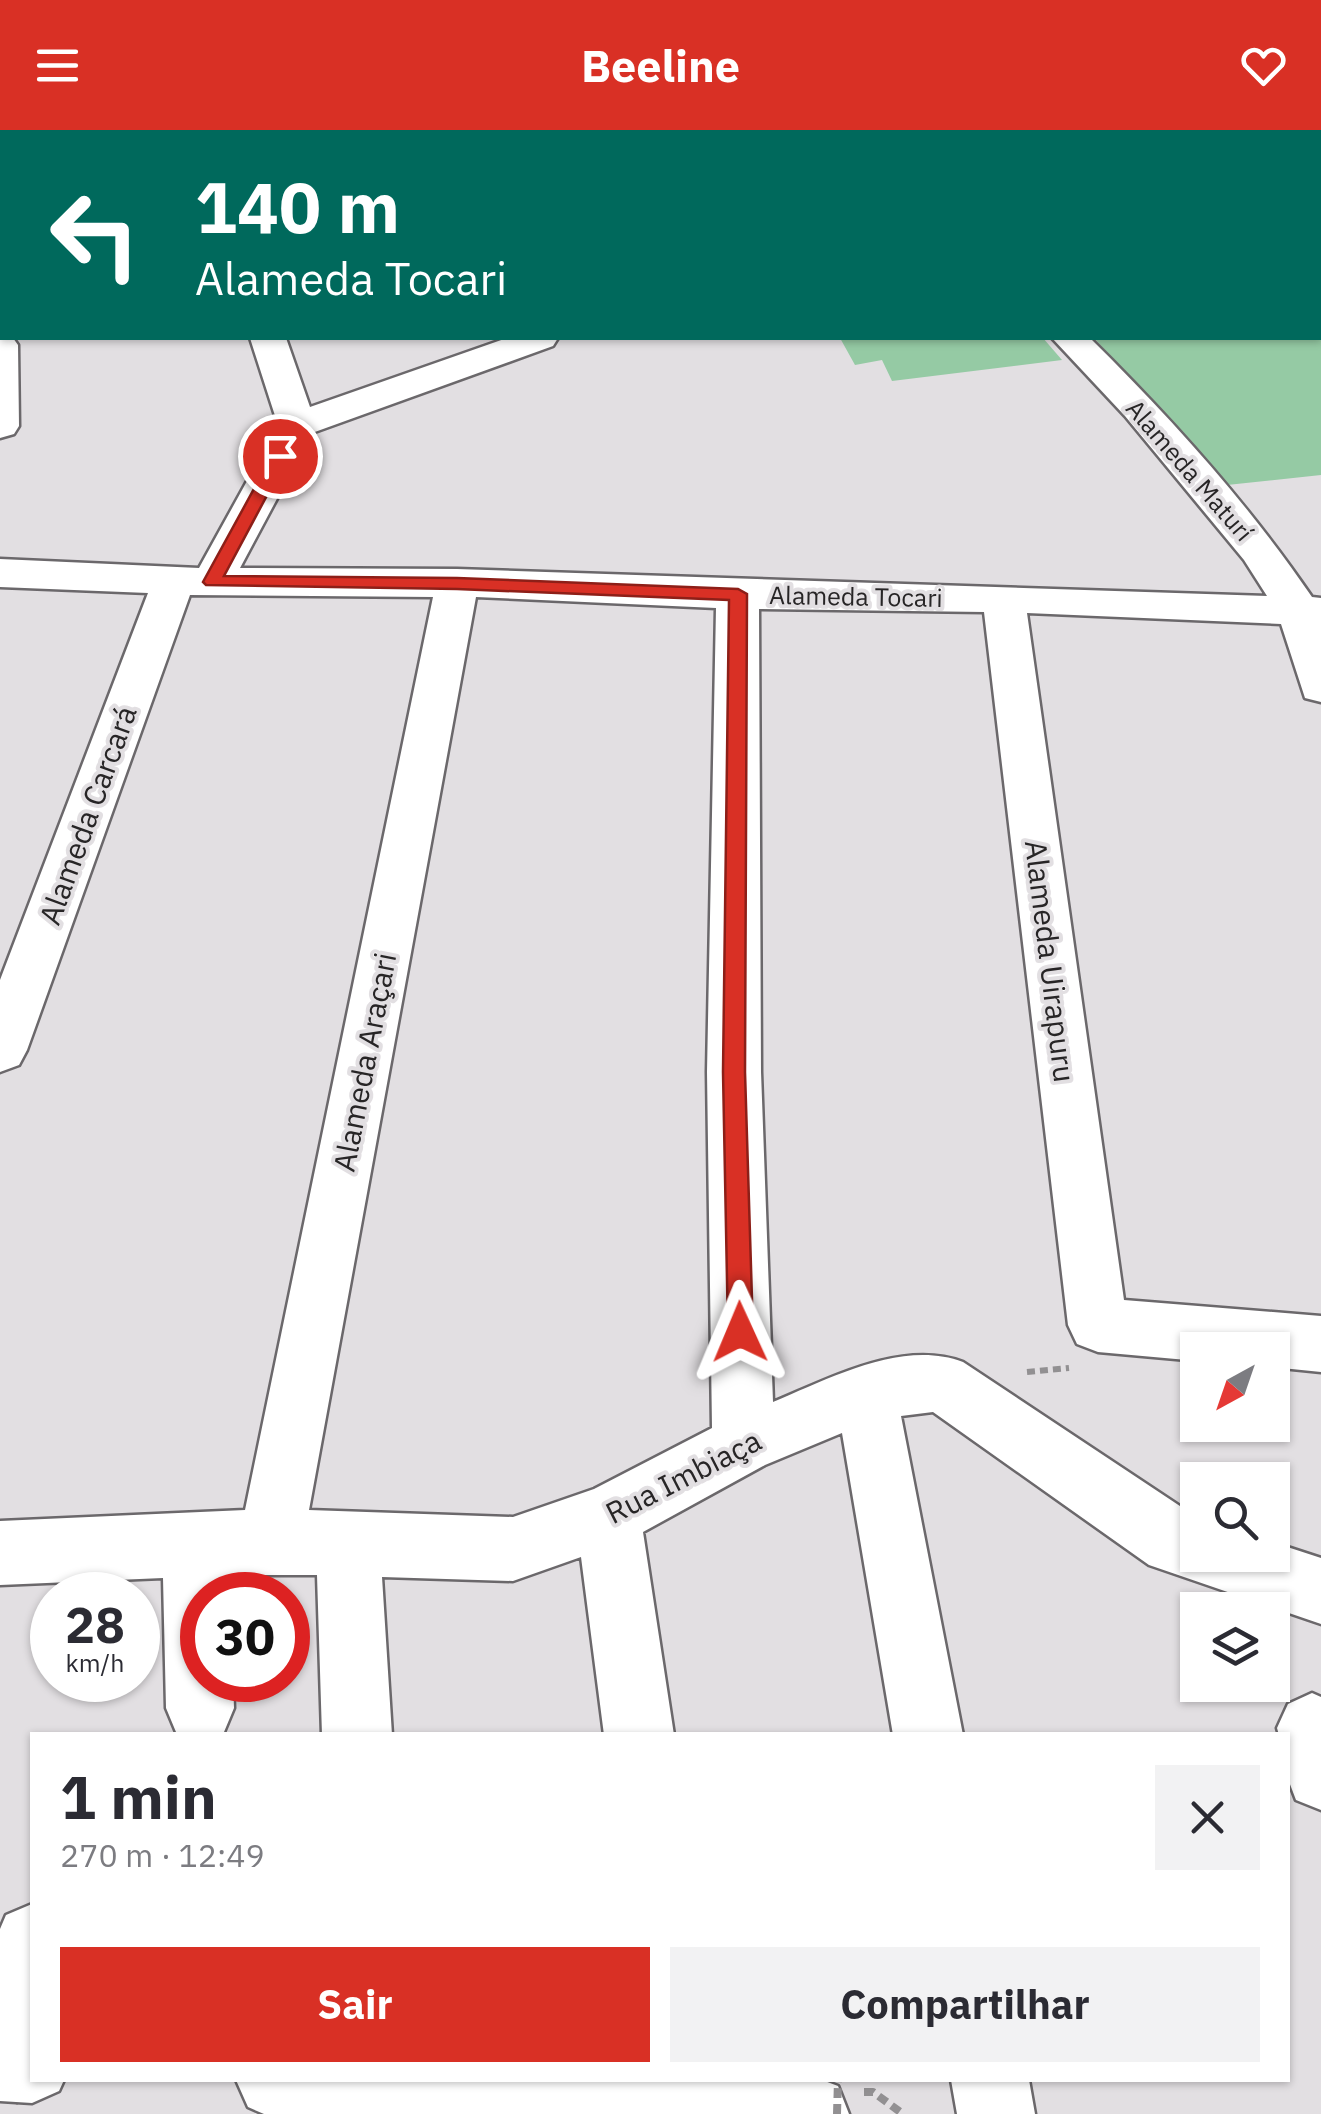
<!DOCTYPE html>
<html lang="pt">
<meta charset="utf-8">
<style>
body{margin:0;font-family:"IBM Plex Sans",sans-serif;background:#f2f2f3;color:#2b2b33;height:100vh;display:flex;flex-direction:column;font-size:38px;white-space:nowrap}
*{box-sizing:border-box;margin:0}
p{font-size:32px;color:#7c7c81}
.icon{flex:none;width:55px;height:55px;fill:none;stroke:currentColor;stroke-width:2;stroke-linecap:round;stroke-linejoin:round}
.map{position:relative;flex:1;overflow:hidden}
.side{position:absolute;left:30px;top:1602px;width:1260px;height:350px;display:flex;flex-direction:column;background:#fff;border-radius:0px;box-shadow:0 2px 8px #0004}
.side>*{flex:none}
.top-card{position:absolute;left:0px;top:0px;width:1322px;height:210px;box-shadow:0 2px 8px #0004;background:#00695c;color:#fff;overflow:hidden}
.needle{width:65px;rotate:220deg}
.buttons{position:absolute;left:1180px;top:1202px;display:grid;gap:20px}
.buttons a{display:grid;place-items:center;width:110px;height:110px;border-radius:0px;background:#fff;box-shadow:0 2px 8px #0004;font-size:50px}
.speed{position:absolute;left:30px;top:1442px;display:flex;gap:20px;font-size:50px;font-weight:700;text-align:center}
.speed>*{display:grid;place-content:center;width:130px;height:130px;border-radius:50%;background:#fff;box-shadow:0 2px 8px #0004;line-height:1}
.speed small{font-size:25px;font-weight:400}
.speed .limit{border:15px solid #d22;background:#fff;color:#111}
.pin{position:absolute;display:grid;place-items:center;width:85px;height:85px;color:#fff;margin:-42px;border:5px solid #fff;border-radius:50%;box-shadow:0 2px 10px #0007}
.me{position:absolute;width:110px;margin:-55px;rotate:359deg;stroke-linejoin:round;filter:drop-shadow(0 0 8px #0008)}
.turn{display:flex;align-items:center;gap:35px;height:210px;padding:0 30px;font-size:45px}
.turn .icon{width:130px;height:130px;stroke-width:2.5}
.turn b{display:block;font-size:70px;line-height:85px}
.round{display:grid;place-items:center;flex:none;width:105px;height:105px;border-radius:0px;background:#f2f2f3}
.overview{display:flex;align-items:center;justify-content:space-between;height:170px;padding:0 30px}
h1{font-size:60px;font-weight:700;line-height:75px}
.action{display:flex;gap:20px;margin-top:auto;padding:20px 30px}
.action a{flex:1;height:115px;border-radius:0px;background:#d93025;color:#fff;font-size:40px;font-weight:700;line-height:115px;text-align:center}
.action a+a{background:#f2f2f3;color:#2b2b33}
header{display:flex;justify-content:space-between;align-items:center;height:130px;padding:0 30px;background:#d93025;color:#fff;font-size:45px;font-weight:700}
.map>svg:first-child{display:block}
.green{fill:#95caa4}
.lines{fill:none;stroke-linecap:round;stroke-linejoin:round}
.minor-casing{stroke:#6b686b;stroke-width:5}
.major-casing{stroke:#6b686b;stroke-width:5}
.path-far1{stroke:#929092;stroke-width:6;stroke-dasharray:8 5;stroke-linecap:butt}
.path{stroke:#929092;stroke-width:8;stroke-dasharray:10 6;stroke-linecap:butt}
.minor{fill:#fff;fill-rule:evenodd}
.major{fill:#fff;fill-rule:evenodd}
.path-bridge{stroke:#929092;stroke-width:8;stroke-dasharray:10 6;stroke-linecap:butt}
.route{fill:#d93025;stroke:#8d1f18;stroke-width:2.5}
.labels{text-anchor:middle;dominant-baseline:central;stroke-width:8;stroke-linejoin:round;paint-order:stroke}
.far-street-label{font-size:25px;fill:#272526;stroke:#e2dfe2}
.street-label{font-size:30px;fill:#272526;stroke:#e2dfe2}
</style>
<header><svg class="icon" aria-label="menu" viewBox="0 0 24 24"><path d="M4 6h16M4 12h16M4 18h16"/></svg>Beeline<svg class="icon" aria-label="heart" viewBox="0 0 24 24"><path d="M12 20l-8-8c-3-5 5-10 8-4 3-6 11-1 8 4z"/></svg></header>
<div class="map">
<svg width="1321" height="1984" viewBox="0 0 1321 1984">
<rect width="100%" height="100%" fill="#e2dfe2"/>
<!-- green -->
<path class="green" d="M1321 92V345L1227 355 1094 208H1320Z
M840 208H1043L1062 230 892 251 882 230 855 235Z"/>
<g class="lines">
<!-- minor casing -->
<g class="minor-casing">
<path id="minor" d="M114 0H147L148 2H116Z
M363 0H397L398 2H365Z
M606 0H640L641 2H608Z
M837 0H871L872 2H839Z
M1059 0H1093L1094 2H1061Z
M1320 66H1321V87H1320Z
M0 204 13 208 18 215 19 296 14 304 0 308Z
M250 208H286L310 277 507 208H558L553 216 312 303 240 438 457 439 1267 466 1244 430 1125 286 1052 208H1090C1171 288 1248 373 1312 467L1321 468V572L1305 568 1281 494 1027 483 1124 1170 1321 1186V1242L1272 1237V1220H1198V1231L1098 1222 1077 1214 1068 1195 984 482 759 479 761 942 773 1272C829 1249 902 1209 963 1232L1198 1388V1425H1272V1412L1321 1428V1494L1149 1435 933 1282 901 1286 963 1605H893L842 1303 765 1335 643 1402 674 1605H604L581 1427 513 1451 382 1447 392 1605H322L317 1445H229L230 1465H202V1550H233L234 1578 224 1602 218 1605 176 1602 166 1578 163 1448 0 1455V1391L245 1380 433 467 190 465 27 920 19 935 0 942V850L148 463 0 457V429L199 438 278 295ZM476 467 716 478 707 942 712 1298 594 1359 513 1387 309 1380Z
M1312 1563 1321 1567V1680L1296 1670 1288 1649V1605H1279L1277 1598 1288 1574Z
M32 1774V1950H49L44 1960 17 1972 0 1965V1799L6 1785Z
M951 1950H1029L1035 1984H957Z"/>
</g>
<!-- major casing -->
<g class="major-casing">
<path id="major" d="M0 1893 32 1896V1950H64L59 1961 32 1973 0 1971Z
M236 1950H822L838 1956 849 1984H264L248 1977Z"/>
</g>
<!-- path-far1 -->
<path class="path-far1" d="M1027 1242 1069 1238"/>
<!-- path -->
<path class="path" d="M864 1962H873L903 1984"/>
<!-- minor -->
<use href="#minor" class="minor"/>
<!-- major -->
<use href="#major" class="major"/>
<!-- path-bridge -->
<path class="path-bridge" d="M837 1984 838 1950"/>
</g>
<!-- route -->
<path class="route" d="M280 322 288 326 224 446 457 448 738 459 747 464 745 942 753 1202 749 1210 740 1214 731 1210 728 1202 723 942 729 470 457 459 206 455 203 452 272 326Z"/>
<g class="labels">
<!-- far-street labels -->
<g class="far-street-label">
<text transform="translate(1190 340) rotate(49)">Alameda Maturí</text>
<text transform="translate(856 466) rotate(1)">Alameda Tocari</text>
</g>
<!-- street labels -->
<g class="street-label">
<text transform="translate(87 685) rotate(-70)">Alameda Carcará</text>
<text transform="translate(1051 831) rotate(83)">Alameda Uirapuru</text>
<text transform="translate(364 932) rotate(-79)">Alameda Araçari</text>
<text transform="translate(683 1346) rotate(-27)">Rua Imbiaça</text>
</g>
</g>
</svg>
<div class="buttons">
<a><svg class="needle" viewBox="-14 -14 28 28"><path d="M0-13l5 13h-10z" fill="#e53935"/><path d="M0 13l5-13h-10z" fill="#7c7c81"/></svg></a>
<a><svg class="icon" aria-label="search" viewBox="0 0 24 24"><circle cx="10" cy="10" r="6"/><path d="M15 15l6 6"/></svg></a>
<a><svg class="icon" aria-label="layers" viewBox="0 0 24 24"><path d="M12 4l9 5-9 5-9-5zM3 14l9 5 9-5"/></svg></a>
</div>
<div class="speed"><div>28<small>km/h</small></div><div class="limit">30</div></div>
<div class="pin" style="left:280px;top:326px;background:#d93025"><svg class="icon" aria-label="arrive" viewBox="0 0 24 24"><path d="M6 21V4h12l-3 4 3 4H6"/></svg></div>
<svg class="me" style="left:740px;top:1202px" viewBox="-20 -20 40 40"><path d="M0-17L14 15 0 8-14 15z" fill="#d93025" stroke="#fff" stroke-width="4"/></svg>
<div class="top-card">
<div class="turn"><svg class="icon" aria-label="left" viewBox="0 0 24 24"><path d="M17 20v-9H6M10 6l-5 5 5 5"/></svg><div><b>140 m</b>Alameda Tocari</div></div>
</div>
<section class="side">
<div class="overview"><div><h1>1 min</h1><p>270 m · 12:49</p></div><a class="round"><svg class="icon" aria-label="close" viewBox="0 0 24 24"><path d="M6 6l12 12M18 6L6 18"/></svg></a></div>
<div class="action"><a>Sair</a><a>Compartilhar</a></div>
</section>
</div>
